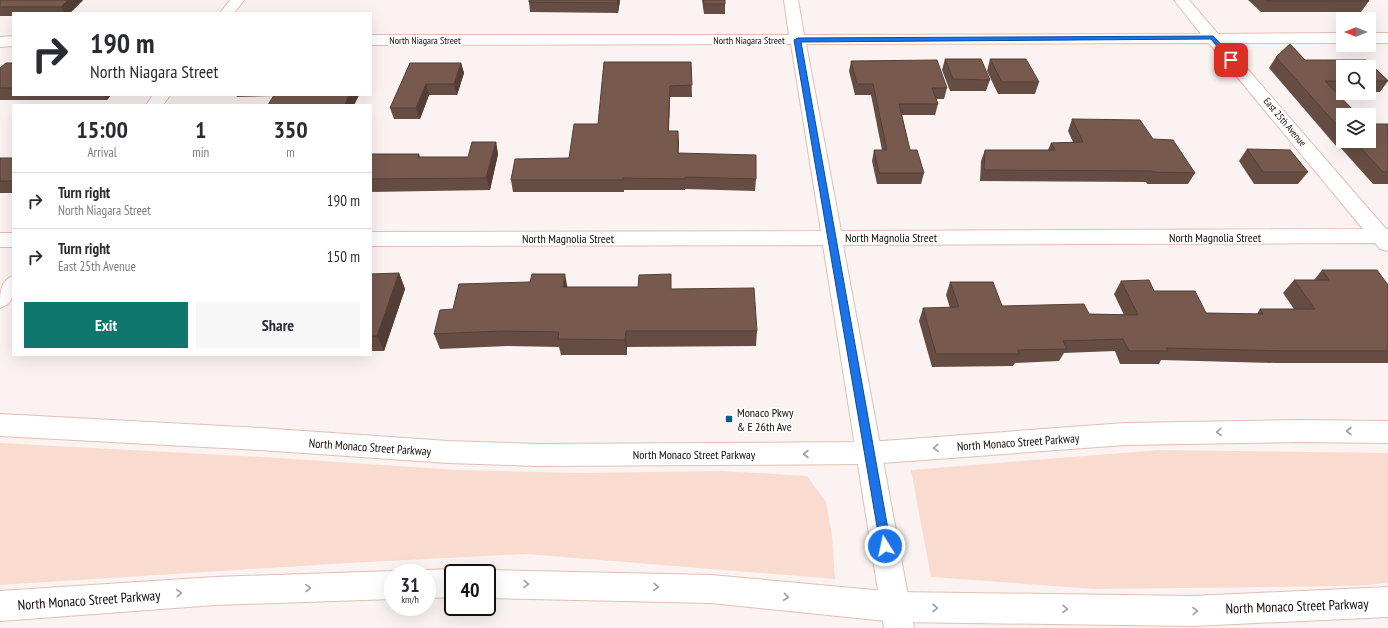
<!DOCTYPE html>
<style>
body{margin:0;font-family:"PT Sans Narrow",sans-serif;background:#f7f7f7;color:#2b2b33;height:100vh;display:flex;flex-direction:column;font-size:15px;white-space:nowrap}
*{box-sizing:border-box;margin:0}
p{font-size:13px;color:#7c7c81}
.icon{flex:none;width:22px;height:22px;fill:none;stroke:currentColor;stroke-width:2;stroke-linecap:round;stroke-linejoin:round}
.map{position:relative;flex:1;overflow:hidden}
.panel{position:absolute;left:12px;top:104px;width:360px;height:252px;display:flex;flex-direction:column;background:#fff;border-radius:0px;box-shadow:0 4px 16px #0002}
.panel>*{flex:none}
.guide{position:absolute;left:12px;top:12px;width:360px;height:84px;border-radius:0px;box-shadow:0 4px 16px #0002;background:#fff;color:#2b2b33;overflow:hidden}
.needle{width:26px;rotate:270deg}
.buttons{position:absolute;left:1336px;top:12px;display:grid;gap:8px}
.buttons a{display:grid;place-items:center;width:40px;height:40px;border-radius:0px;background:#fff;box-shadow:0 4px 16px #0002;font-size:20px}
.speed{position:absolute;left:384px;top:564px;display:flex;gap:8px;font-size:20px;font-weight:700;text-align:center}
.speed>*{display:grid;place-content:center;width:52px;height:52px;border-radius:50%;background:#fff;box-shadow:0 4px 16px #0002;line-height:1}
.speed small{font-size:10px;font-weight:400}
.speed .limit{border:2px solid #111;border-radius:6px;background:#fff;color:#111}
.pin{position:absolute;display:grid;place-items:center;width:34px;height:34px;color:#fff;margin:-17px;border-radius:8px;box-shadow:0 2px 6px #0006}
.me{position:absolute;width:44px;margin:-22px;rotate:350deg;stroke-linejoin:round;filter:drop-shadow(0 0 3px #0008)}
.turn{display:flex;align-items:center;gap:14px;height:84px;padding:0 12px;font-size:18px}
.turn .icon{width:52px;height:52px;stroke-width:2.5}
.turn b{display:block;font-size:28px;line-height:34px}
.eta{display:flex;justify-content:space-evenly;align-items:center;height:68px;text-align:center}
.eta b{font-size:24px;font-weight:700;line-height:28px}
.primary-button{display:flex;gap:8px;margin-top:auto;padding:8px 12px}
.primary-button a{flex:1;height:46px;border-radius:0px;background:#0f766e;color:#fff;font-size:16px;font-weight:700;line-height:46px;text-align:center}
.primary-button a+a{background:#f7f7f7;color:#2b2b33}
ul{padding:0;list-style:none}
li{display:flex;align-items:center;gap:12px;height:56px;padding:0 12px;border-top:1px solid #e1e1e2}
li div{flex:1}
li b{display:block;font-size:15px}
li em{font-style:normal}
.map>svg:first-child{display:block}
.green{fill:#fadbd0}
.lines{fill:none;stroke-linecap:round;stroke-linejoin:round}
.minor-casing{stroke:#e1bfb3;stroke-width:2}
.major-casing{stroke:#e1bfb3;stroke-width:2}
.minor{fill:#fff;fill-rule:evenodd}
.major{fill:#fff;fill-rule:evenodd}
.wall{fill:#664d43}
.shaded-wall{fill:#533e37}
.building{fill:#77594e;stroke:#533e37}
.oneway{stroke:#a19d9b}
.route{fill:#1a73e8;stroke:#114b97}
.poi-dot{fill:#0e5a8d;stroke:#fff;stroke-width:1.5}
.labels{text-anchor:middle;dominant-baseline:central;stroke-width:4;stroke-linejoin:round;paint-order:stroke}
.far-street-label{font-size:10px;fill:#140905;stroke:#fff}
.street-label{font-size:12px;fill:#140905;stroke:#fff}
.poi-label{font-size:12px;fill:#140905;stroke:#fff;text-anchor:start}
.near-street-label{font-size:14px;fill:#140905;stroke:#fff}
</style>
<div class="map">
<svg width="1388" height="628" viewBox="0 0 1388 628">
<rect width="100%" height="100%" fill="#fbf3f1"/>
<!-- green -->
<path class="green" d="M0 443 263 457 457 470 579 473 722 471 807 476 826 502 832 535 835 579 526 554 348 563 0 585Z
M1159 450 1388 453V583L1353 586 1095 589 931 577 911 470Z"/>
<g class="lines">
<!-- minor casing -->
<g class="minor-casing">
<path id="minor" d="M230 0H244L234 13H220Z
M784 0H798L804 35 1201 34 1174 0H1189L1218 34 1343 33V43H1225L1386 229H1388V251L1380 249 1375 243 843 245 914 628H884L823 245 371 246V232L821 231 791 44 371 45V35H789ZM1209 43 1363 229 841 231 806 44Z
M1369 33H1388V43H1369Z
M13 36V46L0 47V37Z
M153 95H170L163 105H146Z
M0 233H13V247H0Z
M13 276C13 291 16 303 0 308 0 293 0 281 13 276Z"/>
</g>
<!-- major casing -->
<g class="major-casing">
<path id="major" d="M0 414 260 428 448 441 537 444 869 442 1125 423 1299 420 1388 421V443L1299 442 1125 445 869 464 537 466 448 463 260 450 0 436Z
M453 569 463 573H453V597L427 598V573H419L427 570Z
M487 570 711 575 896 592 1193 596 1388 587V617L1193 626 896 622 711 603 487 598V573H479Z
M393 571 398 573H393V599L215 605 0 621V591L215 577Z"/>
</g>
<!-- minor -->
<use href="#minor" class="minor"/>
<!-- major -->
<use href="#major" class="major"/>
</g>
<!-- wall -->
<path class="wall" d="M0 0H83L70 13H13V16H0Z
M529 0H620L618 13 530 12 529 2Z
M702 0H725V14H704Z
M1248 0H1368L1369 1 1361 12H1261Z
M1290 44 1305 60H1366L1388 80V81L1380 92H1369V67H1343V93H1336L1358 115H1343V141H1369V124H1388V184H1373L1339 146H1336L1269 68 1276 57Z
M945 59 990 80 986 91H950L942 70Z
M990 59 1039 82 1035 94H998L987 71Z
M851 61 947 88 944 99H936L938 104 935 115H902L910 150 924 173 921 184H877L872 161 874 150H882L871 95H855L849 71Z
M691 62 692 97H670L669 131H678V153L756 179 755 191 685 189V190H624V192H513L511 180 569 158 598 124Z
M13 63V95H111L107 100H0V68Z
M410 63H461L464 73 457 95H429L420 119H394L390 108Z
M236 95H359L354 105 273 96 237 97Z
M1072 119 1153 139 1195 173 1188 184H1147L1146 182 980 181 981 161 985 150H1048L1051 143 1073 142 1068 131Z
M496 142 498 154 490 190 371 192V154H419L420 157H468Z
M1247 149 1308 172 1298 184H1254L1239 161Z
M0 158H13V193H0Z
M1322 270 1388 285V363H1276L1161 360 1159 364H1120L1115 351 1064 353 1059 361 1015 363 1013 366 932 367 919 321 923 308H950L946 295 950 282 1002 306 1089 314 1124 315 1114 294 1121 281 1154 291 1206 313 1257 314 1260 309H1294L1283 293 1294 280H1314Z
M399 273 405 289 384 351H371V274Z
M567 287 671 289 757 331 756 346 627 347V355H561L559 347 507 346 440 349 434 334 453 309Z"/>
<!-- shaded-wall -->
<path class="shaded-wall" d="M68 0H83L70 13H65L61 7Z
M618 0H620L618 13 617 3Z
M461 63 464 73 457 95 454 84Z
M426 84 429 95 420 119 416 108Z
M670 86V97L668 142V131Z
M104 95H111L107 100Z
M349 95H359L354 105H345Z
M678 131 679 142 678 165Z
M496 142 498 154 490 190 486 178Z
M399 273 405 289 384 351 377 336Z
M565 274 568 290 563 287Z
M626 331 627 347V355L625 340Z"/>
<!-- building -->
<path class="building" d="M0 0H68L61 7H0Z
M529 0H618L617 3 529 2Z
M703 0H725V4H704Z
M1266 0H1368L1369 1H1267Z
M1290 44 1305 60H1366L1388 81H1369V67H1343V81H1325L1358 115H1343V132L1276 57Z
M945 59H981L990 80 953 79Z
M990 59H1026L1039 82H1002Z
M937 60 947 88H932L938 104H899L910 150H917L924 173H879L874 150H887L873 84H857L851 61Z
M604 62H691L692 85 670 86 668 131H678V153L756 155V179L685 177V179L623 178V180H511L515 159 569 158 574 124H598Z
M6 63H13V88H0V68Z
M410 63H461L454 84H426L416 108H390Z
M274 95H349L345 105H268Z
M1072 119 1140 120 1153 139 1173 140 1195 173 1153 172 1152 171 984 170 985 150H1055L1051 143 1083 142Z
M1369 124H1388V172H1383L1354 141H1369Z
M472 142H496L486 178 371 179V154H419L418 157H468Z
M1247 149 1290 150 1308 172H1263Z
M0 158H13V181H0Z
M1322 270H1377L1388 285V351H1287L1166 348 1168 351H1129L1123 339 1063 341 1067 349 1018 350 1019 354H936L923 308 959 307 950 282H993L1002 306 1084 304 1089 314 1138 315 1121 281 1149 280 1154 291H1195L1206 313 1263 314 1260 309H1315L1294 280H1329Z
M399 273 377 336H371V274Z
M532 274H565L563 287H638L639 275 671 274V289L754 288 757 331H626L625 340 558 339 559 332 502 331 434 334 440 310 453 309 459 284 530 282Z"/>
<!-- one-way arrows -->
<defs><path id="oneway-chevron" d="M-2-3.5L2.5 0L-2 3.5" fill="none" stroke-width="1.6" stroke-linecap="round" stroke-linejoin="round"/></defs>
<g class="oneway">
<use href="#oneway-chevron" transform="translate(1349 431) rotate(180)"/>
<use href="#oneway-chevron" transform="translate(1219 432) rotate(179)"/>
<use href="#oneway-chevron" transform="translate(936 448) rotate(176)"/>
<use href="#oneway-chevron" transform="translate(806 454) rotate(180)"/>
<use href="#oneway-chevron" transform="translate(526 584) rotate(1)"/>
<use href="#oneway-chevron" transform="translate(656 587) rotate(3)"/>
<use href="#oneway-chevron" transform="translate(308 588) rotate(-2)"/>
<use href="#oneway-chevron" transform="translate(179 593) rotate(-4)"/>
<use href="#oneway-chevron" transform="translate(786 597) rotate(6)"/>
<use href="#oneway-chevron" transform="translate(935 608) rotate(1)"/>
<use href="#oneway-chevron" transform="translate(1065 609) rotate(1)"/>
<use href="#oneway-chevron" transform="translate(1195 611) rotate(-1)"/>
</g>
<!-- route -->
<path class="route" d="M1213 36 1234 58V61H1229L1211 39 801 42 891 546 889 550 885 551 881 550 794 40 798 38Z"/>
<!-- markers -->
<rect class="poi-dot" x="725" y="415" width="8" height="8" rx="2"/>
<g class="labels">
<!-- far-street labels -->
<g class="far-street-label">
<text x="425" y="40">North Niagara Street</text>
<text x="749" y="40">North Niagara Street</text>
<text transform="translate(1285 122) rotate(50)">East 25th Avenue</text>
</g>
<!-- street labels -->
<g class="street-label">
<text x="891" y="237">North Magnolia Street</text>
<text x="1215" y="237">North Magnolia Street</text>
<text x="568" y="238">North Magnolia Street</text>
<text transform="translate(1018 442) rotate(-4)">North Monaco Street Parkway</text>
<text transform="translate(370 447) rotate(4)">North Monaco Street Parkway</text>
<text x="694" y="454">North Monaco Street Parkway</text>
</g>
<!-- poi labels -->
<g class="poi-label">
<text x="737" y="412">Monaco Pkwy<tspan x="737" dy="14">&amp; E 26th Ave</tspan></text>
</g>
<!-- near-street labels -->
<g class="near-street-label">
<text transform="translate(89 600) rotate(-4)">North Monaco Street Parkway</text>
<text transform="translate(1297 606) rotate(-2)">North Monaco Street Parkway</text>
</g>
</g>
</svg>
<div class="buttons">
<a><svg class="needle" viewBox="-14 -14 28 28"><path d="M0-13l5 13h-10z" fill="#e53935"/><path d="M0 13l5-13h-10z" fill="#7c7c81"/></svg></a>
<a><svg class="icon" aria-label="search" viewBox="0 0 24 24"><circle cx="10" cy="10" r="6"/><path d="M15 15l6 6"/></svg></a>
<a><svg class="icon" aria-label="layers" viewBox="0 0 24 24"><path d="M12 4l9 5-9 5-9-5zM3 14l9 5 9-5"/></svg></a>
</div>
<div class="speed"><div>31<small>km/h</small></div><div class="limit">40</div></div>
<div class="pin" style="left:1231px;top:60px;background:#d93025"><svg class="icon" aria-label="arrive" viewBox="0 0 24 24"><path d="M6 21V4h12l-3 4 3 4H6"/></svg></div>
<svg class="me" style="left:885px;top:546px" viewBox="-20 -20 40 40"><circle r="17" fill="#1a73e8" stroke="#fff" stroke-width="3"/><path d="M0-11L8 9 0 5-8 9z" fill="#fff"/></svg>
<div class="guide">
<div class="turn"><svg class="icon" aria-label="right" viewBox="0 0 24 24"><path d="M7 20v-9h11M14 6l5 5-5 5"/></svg><div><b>190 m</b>North Niagara Street</div></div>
</div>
<section class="panel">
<div class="eta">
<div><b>15:00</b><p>Arrival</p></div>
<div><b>1</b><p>min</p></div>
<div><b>350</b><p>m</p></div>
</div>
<ul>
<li><svg class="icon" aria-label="right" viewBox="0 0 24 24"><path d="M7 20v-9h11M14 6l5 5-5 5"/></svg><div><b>Turn right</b><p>North Niagara Street</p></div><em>190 m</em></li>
<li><svg class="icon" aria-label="right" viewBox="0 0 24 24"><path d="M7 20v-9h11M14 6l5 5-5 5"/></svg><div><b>Turn right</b><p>East 25th Avenue</p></div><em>150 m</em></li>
</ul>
<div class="primary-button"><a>Exit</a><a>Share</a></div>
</section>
</div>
